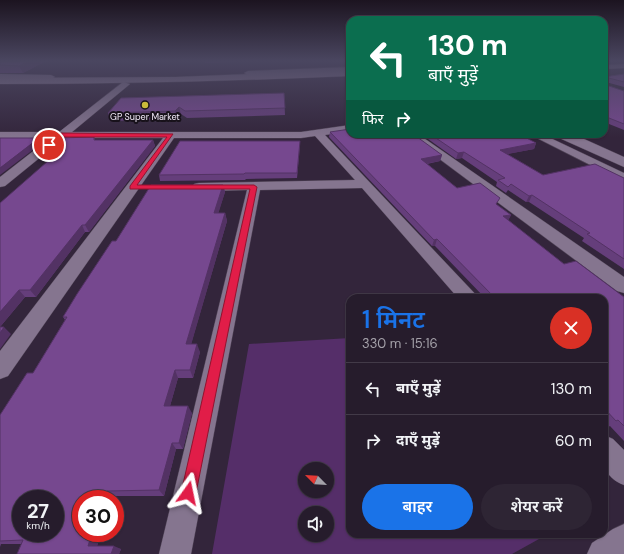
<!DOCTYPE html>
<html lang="hi">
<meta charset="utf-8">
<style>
body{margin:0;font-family:"DM Sans","Noto Sans Devanagari",sans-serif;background:#2e2534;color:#f1f3f6;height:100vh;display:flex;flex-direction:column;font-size:15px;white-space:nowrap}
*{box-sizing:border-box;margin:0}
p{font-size:13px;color:#a4a1a9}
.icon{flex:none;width:22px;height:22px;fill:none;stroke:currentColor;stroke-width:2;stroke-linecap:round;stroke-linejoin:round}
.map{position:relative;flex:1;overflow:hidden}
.panel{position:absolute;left:346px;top:294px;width:262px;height:244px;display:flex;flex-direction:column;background:#261c2c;border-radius:12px;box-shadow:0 1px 3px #0004,0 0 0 1px #423a48}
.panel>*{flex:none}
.guide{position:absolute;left:346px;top:16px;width:262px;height:122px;border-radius:12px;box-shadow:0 1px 3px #0004,0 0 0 1px #423a48;background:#0b6e4f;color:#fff;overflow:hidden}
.needle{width:26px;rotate:294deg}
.fabs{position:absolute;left:298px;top:462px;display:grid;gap:8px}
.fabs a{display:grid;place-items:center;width:36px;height:36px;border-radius:50%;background:#261c2c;box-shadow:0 1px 3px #0004,0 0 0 1px #423a48;font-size:20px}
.speed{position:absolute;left:12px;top:490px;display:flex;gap:8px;font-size:20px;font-weight:700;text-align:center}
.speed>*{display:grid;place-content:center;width:52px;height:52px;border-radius:50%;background:#261c2c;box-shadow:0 1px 3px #0004,0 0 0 1px #423a48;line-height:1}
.speed small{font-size:10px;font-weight:400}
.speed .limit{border:6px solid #d22;background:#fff;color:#111}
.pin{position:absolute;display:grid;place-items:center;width:34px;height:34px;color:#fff;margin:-17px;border:2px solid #fff;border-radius:50%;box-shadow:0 1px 4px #0007}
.me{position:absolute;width:44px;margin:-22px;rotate:12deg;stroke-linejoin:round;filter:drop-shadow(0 0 3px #0008)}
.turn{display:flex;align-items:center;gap:14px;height:84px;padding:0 16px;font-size:18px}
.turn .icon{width:52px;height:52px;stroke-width:2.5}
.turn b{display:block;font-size:28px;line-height:34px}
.then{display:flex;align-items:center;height:38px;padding:0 16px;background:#0003;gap:8px;font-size:15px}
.round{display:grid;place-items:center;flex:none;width:42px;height:42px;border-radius:21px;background:#2e2534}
.headline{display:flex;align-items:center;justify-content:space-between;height:68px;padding:0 16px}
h1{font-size:24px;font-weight:600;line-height:30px;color:#1a73e8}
.action{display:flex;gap:8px;margin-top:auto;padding:8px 16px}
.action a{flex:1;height:46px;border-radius:24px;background:#1a73e8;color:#fff;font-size:16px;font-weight:600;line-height:46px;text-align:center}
.action a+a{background:#2e2534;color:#f1f3f6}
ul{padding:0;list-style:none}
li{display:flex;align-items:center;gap:12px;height:52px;padding:0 16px;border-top:1px solid #423a48}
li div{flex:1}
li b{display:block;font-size:15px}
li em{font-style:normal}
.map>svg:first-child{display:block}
.green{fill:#552e69;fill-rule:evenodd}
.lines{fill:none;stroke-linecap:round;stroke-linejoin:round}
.minor-casing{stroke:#504456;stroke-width:1}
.tertiary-casing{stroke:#504456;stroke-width:1}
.minor{fill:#85758f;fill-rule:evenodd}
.tertiary{fill:#85758f;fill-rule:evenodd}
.wall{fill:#653e7b}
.shaded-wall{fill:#533264}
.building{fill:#76488f;stroke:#533264;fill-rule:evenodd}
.route{fill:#e11d48;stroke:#92132f}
.poi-dot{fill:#c9ba3a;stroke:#18121b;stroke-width:1.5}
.labels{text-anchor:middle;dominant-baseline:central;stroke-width:4;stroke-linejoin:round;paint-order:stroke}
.far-poi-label{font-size:9px;fill:#f6edfc;stroke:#18121b}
</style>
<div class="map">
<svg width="624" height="554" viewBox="0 0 624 554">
<rect width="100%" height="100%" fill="#33253b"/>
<!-- green -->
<path class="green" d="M350 338V534H548L512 554H212L249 344ZM305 469H327V491H305ZM305 513H327V535H305Z"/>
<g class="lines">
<!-- minor casing -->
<g class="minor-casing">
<path id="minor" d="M624 64V68L604 69V65Z
M350 67V71L248 75 244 73 248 71Z
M0 74 51 75 55 77 51 79 0 78Z
M123 82 130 84 72 132H301L350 125V131L325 135 479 298H458L362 188 260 190 191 554H159L247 190 199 191 194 190 192 187 194 184 199 183 355 180 315 136 301 138H174L8 376 0 379V351L163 138H64L5 186 0 187V177L50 138H0V132H59Z
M406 134H418L624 277V293L617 291Z
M529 134H542L624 173V182Z
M604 435 613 439 624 450V485C599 475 604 458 604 435Z
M624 524V554H587L592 543 613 529Z"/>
</g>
<!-- tertiary casing -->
<g class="tertiary-casing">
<path id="tertiary" d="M350 70V76C233 81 117 84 0 84V78L175 77Z
M556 134H573L624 157V167L557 137Z"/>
</g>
<!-- minor -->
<use href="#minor" class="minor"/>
<!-- tertiary -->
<use href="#tertiary" class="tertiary"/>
</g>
<!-- wall -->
<path class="wall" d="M0 61H46L23 73H0Z
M205 61H235V62L205 63Z
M624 74V87L606 82V85L624 91V130L604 122V77Z
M284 93 285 115 187 118 181 114 177 119 110 121 108 113Z
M330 132 442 155 440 161 427 164 457 188 497 205 511 215 508 220 564 264 624 297V441L610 426 608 427 604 422V298H485L435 246H432L329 137Z
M421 134H519L536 143 534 149 507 154 543 175 624 178V269L582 241 584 238 529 202H526L508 190 506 193 496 186 497 182 462 158 456 159Z
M94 137 95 140H153L155 146 89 232H85L36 297H25L0 327 63 148 60 144 57 138Z
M300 141 297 178 246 179 245 180 160 181 159 175Z
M223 185 225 192 218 213H225L227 221 191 344 200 352 193 378H178L170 406 192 413 183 449H176L164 496H114L113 499H81V533H101L97 546 121 549 119 554H17L22 544H1L0 547V415L33 373 65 320 63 317 116 241Z"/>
<!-- shaded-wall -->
<path class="shaded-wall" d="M29 61H46L23 73 19 66Z
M179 107 181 114 177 119 175 111Z
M39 138 42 143 0 175V168Z
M153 140 155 146 89 232 85 225Z
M300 141V146L297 178V173Z
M536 143 534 149 498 156 500 150Z
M464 152 462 158 456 159 458 153Z
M442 155 440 161 419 165 421 159Z
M223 185 225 192 216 221 214 213Z
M532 195 529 202H526L529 196Z
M225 213 227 221 189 352 186 344Z
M511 215 508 221 503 216Z
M82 225 85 232 36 297 30 290Z
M437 239 435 246H432L434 240Z
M19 290 25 297 0 327V312Z
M4 327 11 334 0 349V333Z
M197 344 200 352 193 378 190 370Z
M175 370 178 378 168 413 164 406Z
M188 406 192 413 183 449 179 443Z
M172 443 176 449 164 496 159 490Z
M107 491 114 496 113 499H105Z
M92 533H101L96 550 88 546Z
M114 546 121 549 119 554H111Z"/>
<!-- building -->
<path class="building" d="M0 61H29L19 66 0 65Z
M624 74V82L605 77 606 85 624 91V124L604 116V77Z
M284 93 285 108 185 111 179 107 175 111 108 113 121 98Z
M350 129V134H413L442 155 421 159 457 188 480 183 500 198 496 204 511 215 503 216 564 264 576 261 624 297V426L618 420 616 421 604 408V298H495L437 239 434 240 330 132Z
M430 134H519L536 143 500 150 543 175 595 164 624 178V259L587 234 590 233 532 195 529 196 511 184 508 187 498 180 505 178 464 152 458 153Z
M94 137V140H153L85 225H82L30 290H19L0 312V203L64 147 57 138Z
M0 138H39L0 168Z
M180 141H300L297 173H245L244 174 159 175Z
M151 185H223L214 213H225L186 344H197L190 370H175L164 406H188L179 443H172L159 490 107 491 105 499H81V533H92L88 546H114L111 554H17L23 540 0 541V415L27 373H33L67 317H63L77 294 112 241H116ZM21 499H55V533H21Z
M0 327H4L0 333Z"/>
<!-- sky -->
<linearGradient id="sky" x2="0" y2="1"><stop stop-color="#1c1420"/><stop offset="0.44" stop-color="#4a4660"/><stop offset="1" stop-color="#4a4660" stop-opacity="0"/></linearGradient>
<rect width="624" height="138" fill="url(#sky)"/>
<!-- route -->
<path class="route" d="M61 133 173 134 137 185H254L257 187 196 493 194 498 188 500 183 498 181 493 250 189H130V186L167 137H63L51 146H47V144Z"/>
<!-- markers -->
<circle class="poi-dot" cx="145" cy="105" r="4"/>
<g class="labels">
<!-- far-poi labels -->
<g class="far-poi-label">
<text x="145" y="117">GP Super Market</text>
</g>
</g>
</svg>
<div class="fabs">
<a><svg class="needle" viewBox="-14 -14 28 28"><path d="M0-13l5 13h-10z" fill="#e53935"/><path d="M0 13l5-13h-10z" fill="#a4a1a9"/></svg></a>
<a><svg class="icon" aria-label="sound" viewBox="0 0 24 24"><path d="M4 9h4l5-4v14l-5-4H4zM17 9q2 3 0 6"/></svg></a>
</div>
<div class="speed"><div>27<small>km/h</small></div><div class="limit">30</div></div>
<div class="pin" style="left:49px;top:145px;background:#d93025"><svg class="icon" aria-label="arrive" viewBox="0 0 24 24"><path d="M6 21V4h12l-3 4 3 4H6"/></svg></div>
<svg class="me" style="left:188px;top:493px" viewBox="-20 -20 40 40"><path d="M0-17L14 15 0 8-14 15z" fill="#e11d48" stroke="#fff" stroke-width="4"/></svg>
<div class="guide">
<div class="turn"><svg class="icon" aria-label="left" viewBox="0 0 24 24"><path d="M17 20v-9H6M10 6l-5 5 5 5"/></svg><div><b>130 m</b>बाएँ मुड़ें</div></div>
<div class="then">फिर<svg class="icon" aria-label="right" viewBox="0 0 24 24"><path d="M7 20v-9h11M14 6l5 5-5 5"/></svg></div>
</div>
<section class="panel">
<div class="headline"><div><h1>1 मिनट</h1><p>330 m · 15:16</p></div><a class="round" style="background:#d93025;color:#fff"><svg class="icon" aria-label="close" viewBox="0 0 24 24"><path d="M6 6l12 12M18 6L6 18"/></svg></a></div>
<ul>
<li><svg class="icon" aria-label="left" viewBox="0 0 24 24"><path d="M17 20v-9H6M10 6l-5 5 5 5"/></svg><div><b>बाएँ मुड़ें</b></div><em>130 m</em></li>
<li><svg class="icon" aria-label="right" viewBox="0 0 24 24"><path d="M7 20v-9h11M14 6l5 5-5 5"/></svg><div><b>दाएँ मुड़ें</b></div><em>60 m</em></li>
</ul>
<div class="action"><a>बाहर</a><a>शेयर करें</a></div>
</section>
</div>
